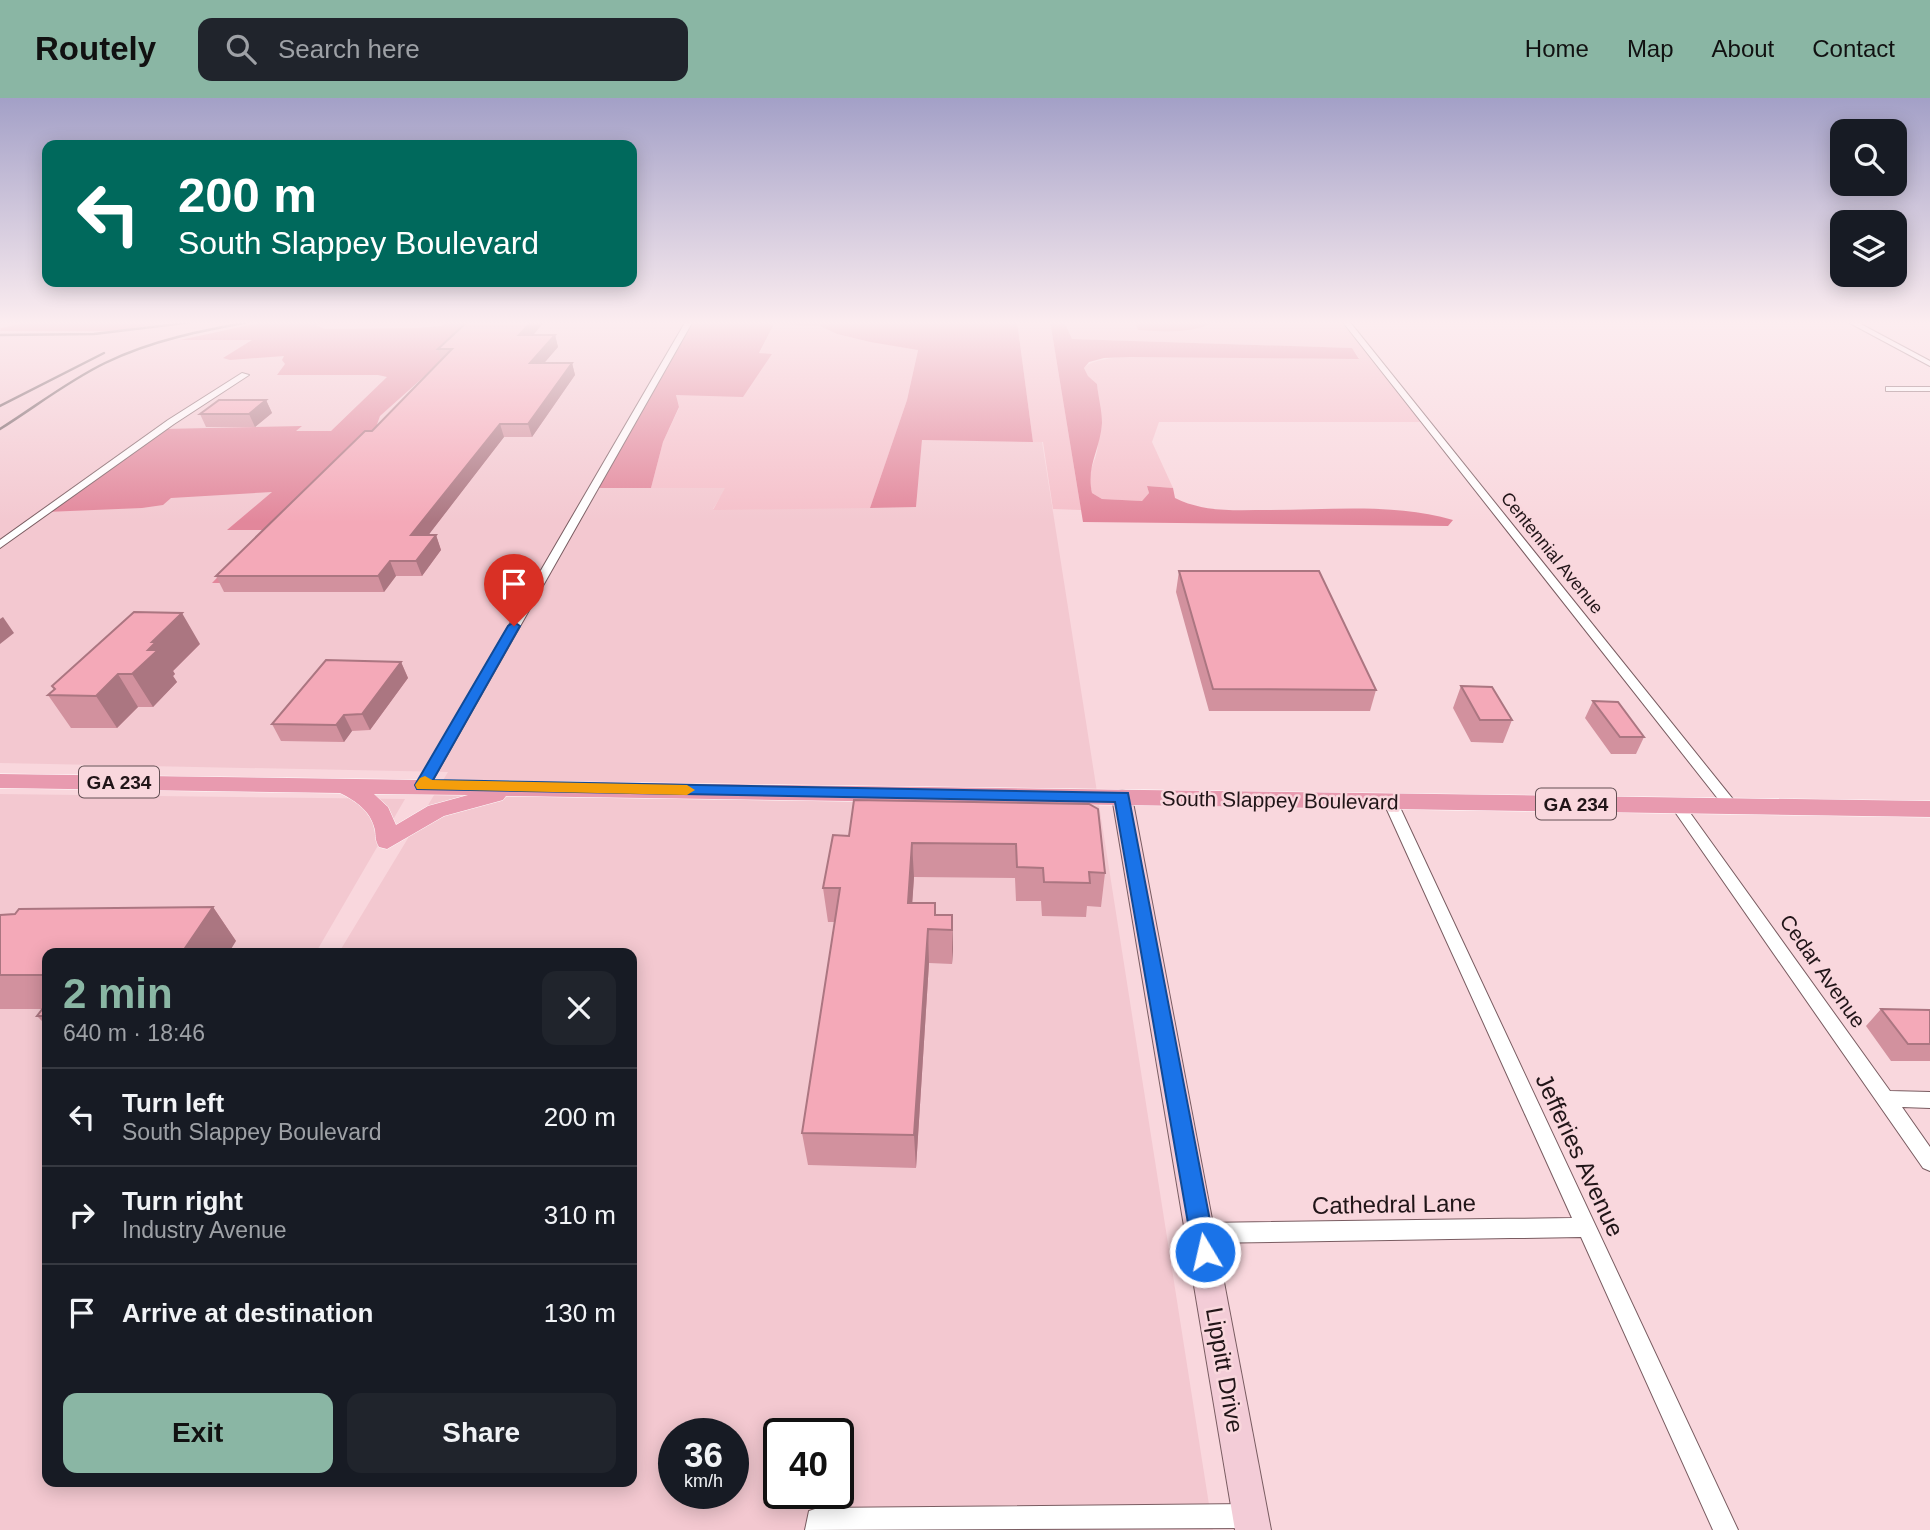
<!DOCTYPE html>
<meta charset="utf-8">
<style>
body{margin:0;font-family:Arial,sans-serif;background:#20242c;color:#f1f3f6;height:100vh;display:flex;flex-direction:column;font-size:26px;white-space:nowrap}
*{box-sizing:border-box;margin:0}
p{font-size:23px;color:#9ea1a6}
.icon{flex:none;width:38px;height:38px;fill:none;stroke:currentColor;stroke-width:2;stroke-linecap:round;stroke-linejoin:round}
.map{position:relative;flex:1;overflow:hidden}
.side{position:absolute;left:42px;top:850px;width:595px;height:539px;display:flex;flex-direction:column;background:#171b24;border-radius:14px;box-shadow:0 4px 18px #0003}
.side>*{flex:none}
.banner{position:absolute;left:42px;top:42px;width:595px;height:147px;border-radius:14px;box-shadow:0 4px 18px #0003;background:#00695c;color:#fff;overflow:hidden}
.buttons{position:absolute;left:1830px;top:21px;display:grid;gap:14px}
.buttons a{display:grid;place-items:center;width:77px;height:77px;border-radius:14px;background:#171b24;box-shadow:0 4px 18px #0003;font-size:35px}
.speed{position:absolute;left:658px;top:1320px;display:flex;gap:14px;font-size:35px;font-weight:700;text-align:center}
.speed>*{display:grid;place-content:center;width:91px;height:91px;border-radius:50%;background:#171b24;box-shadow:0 4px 18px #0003;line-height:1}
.speed small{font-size:18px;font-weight:400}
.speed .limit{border:4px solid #111;border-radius:10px;background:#fff;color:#111}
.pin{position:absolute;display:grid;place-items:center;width:60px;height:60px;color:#fff;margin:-72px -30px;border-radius:50% 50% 50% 0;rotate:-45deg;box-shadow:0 0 7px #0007}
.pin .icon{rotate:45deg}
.me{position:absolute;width:77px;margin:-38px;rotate:351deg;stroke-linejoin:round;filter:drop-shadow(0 0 5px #0008)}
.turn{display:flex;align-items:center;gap:24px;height:147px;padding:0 21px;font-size:32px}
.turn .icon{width:91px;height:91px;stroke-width:2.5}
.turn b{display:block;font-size:49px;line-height:60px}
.round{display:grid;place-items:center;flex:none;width:74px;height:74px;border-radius:14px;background:#20242c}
.headline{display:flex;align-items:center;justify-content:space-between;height:119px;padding:0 21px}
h1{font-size:42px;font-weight:600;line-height:52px;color:#8ab6a4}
.button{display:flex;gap:14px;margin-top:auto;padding:14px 21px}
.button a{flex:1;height:80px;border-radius:14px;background:#8ab6a4;color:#111;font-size:28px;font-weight:600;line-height:80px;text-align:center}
.button a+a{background:#20242c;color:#f1f3f6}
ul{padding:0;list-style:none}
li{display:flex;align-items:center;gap:21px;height:98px;padding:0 21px;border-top:2px solid #363941}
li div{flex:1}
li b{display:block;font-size:26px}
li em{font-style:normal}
header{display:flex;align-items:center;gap:42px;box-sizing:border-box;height:98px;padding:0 35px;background:#8ab6a4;color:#111}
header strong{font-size:33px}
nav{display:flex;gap:38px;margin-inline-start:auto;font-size:24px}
.search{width:490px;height:63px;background:#20242c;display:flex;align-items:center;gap:18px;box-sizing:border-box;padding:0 24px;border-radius:14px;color:#9ea1a6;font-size:26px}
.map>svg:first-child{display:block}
.built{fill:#f3c8d0;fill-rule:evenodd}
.green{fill:#f5bfc9}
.forest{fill:#e2879b}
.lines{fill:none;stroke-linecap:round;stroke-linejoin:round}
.street-casing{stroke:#795c61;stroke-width:2}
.secondary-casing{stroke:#795c61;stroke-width:2}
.primary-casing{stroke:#fff;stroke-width:1}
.street{fill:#fff;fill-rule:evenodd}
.secondary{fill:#f3ccd7;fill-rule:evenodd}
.primary{fill:#e89aaf;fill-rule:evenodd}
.rail{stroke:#685559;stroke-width:2.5}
.wall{fill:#d2919e}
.shaded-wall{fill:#ab7681}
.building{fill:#f4a9b8;stroke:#ab7681;stroke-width:2}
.route{fill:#1a73e8;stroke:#114b97;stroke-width:2}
.slow{fill:#f59e0b}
.labels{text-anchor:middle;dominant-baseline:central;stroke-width:5;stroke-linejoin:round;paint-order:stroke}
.far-street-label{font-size:18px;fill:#211518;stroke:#f9d7dd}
.shield{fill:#f9d7dd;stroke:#624f53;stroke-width:2}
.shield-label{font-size:19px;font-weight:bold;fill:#211518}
.street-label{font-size:21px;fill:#211518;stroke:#f9d7dd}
.near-street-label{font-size:24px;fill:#211518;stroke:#f9d7dd}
</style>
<header>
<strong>Routely</strong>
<div class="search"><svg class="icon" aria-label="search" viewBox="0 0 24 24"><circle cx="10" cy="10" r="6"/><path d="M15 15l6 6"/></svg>Search here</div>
<nav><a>Home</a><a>Map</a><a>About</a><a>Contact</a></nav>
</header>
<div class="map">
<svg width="1930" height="1432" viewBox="0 0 1930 1432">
<rect width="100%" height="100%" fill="#f9d7dd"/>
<!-- built -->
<path class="built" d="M0 223H689L594 390H726L713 411 916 409 922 342 1042 344 1213 1432H0V696L405 701 315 856H47V1384H632V856H338L448 674 0 665ZM674 1335H733V1395H674ZM779 1335H838V1395H779Z"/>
<!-- green -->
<path class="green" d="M323 223H451L452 225 417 230 325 231 317 228Z
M1017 223H1050L1081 412 1053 411 1043 344H1033Z
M1064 223H1345L1424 324H1159L1152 344 1173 390 1147 388 1149 395 1142 403 1102 401 1092 395C1086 369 1095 370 1098 347 1100 327 1099 306 1097 286L1088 278 1084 270C1105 244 1314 266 1359 260L1352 250 1072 241Z
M774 226 820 228 837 236 870 244 918 251 907 302 870 410 713 412 725 390H651L663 344 679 310 676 297 771 256H759Z"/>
<!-- forest -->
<path class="forest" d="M22 223 27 224 173 223 115 233H0L1 230 21 226 19 224Z
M268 223H323L317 228 325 231 417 230 441 228 451 223H486L380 318 370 346 233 485H212L263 432H227L272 394 171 400 163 407 142 410 46 414 162 331 302 328 296 333H331L387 279 378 277H277L285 266 282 262 284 258 230 262 223 260 252 242H180Z
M689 223H1017L1033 344 922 342 916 409 870 410 907 302 918 252 870 244 837 236 820 228 774 226 759 255 772 256 743 299 676 297 679 309 663 344 651 390H593Z
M1050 223H1064L1072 241 1352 250 1359 261 1130 259 1104 260 1089 264 1084 270 1088 278 1097 286C1098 298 1102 312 1102 325 1100 353 1086 367 1092 395L1102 401 1142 403 1149 395 1147 388 1173 390 1175 400C1205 415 1237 412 1270 412 1331 412 1394 405 1453 422L1448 428 1083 424Z
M1135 223H1217C1192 236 1165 234 1138 232Z"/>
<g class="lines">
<!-- street casing -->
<g class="street-casing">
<path id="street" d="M686 223H693L430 687 423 691 418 690 416 687Z
M1342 223H1349L1736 705 1738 708 1736 711H1726Z
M1846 223H1855L1930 263V268Z
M242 275 249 277 174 326 0 450V442L168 322Z
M1886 289H1930V293H1886Z
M1390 698 1397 703 1738 1432H1713L1581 1139 1202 1145 1195 1142 1192 1135 1195 1128 1202 1125 1572 1120 1383 703Z
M1678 703 1683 705 1890 993 1930 994V1010L1902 1009 1930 1049V1073L1923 1070 1673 711 1671 708 1673 705Z
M1249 1406 1258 1409 1261 1418 1258 1427 1249 1430 805 1432 809 1413 818 1410Z"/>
</g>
<!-- secondary casing -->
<g class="secondary-casing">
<path id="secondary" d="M1122 692 1129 694 1132 699 1271 1432H1235L1112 699 1115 694Z"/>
</g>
<!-- primary casing -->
<g class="primary-casing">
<path id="primary" d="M0 676 1930 703V719L506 698 503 702 444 718 387 751 379 749C375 742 376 739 375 732 371 713 356 703 340 695L0 690ZM374 696 468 697 428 708 396 727 388 709Z"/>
</g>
<!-- street -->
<use href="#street" class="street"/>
<!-- secondary -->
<use href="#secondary" class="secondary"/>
<!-- primary -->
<use href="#primary" class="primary"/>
<!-- rail -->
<path class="rail" d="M0 237 94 236 201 223
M0 308 104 255
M0 331C35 309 68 283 105 265 152 242 204 232 255 223"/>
</g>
<!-- wall -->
<path class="wall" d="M545 223 533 237H555L558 249 544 265H572L575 277 532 339H504L428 437H436L441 452 422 478H396L384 494H224L216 478 372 333 441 262 438 251Z
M266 302 272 315 255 329H206L200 316Z
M1179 473 1376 592 1370 613H1209L1176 494Z
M200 546 173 573 175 576 173 578 177 584 153 609H138L117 630H71L48 597 54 591 52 588Z
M401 564 408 580 370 632 352 633 344 644 281 643 272 626Z
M1461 588 1512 622 1503 645 1471 644 1453 610Z
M1593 603 1644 639 1636 656H1611L1585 620Z
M1089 706 1105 775 1101 809 1087 808 1086 819 1042 818 1041 803H1016L1015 780 914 779 912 805H935L936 817H952L953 851 952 866 929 865 916 1070 808 1067 802 1035 835 824H828L823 790 849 738Z
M213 809 236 843 47 856V928L37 918 43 911H0V817Z
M1881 911 1930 912V963H1891L1866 928Z"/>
<!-- shaded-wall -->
<path class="shaded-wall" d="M532 223H545L523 249 519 237Z
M555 237 558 249 533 278 530 265Z
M572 265 575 277 532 339 528 326Z
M266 302 272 315 255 329 249 316Z
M500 326 504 339 417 452 411 437Z
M436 437 441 452 422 478 416 463Z
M390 463 396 478 384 494 378 478Z
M182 515 200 546 173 573 175 576 173 578 177 584 153 609 132 576 148 552 152 544Z
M3 519 14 535 0 546V521Z
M401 564 408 580 370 632 362 616Z
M118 576 138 609 117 630 96 598Z
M344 617 352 633 344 644 336 627Z
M912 745 914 779 910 839 908 805Z
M213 809 236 843 228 856H181Z
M952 817 953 851 952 866Z
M928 831 929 865 916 1070 914 1037Z"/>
<!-- building -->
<path class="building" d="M468 223H532L519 237H555L530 265H572L528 326H500L411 437H436L416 463H390L378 478H216L365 333H372L452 251H438Z
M219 302H266L249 316H200Z
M1179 473H1319L1376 592 1213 591Z
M134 514 182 515 152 544H156L148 552H158L132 576H118L96 598 48 597 55 591 52 588Z
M326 562 401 564 362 616 344 617 336 627 272 626Z
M1461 588 1492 589 1512 622H1480Z
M1593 603 1618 604 1644 639H1620Z
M854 702 1089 706 1098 711 1105 775 1089 774 1090 785 1044 784 1043 770 1017 769 1016 746 912 745 908 805H935V817H952V832L928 831 914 1037 802 1035 840 790H823L833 737 849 738Z
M213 809 181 856H47V877H0V817L15 816 19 811Z
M47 905V918H37Z
M1881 911 1930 912V946H1908Z"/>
<!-- sky -->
<linearGradient id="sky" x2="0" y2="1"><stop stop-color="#a3a0c7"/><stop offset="0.53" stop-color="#fcedf0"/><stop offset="1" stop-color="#fcedf0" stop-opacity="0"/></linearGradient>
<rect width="1930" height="424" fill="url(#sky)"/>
<!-- route -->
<path class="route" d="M514 524 520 528 433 682 1128 695 1216 1154 1213 1162 1205 1165 1197 1162 1193 1154 1115 704 417 691 415 687 508 528Z"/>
<!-- slow -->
<path class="slow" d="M425 678 432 682 687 687 695 692 687 697 417 691 415 687 420 680Z"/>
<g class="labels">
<!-- far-street labels -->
<g class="far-street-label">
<text transform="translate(1552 455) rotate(51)">Centennial Avenue</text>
</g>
<!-- shield labels -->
<g class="shield">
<rect x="79" y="668.5" width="80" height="31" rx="5"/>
<rect x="1536" y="690.5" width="80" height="31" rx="5"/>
</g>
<g class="shield-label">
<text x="119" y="684">GA 234</text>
<text x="1576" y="706">GA 234</text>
</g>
<!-- street labels -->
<g class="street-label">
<text transform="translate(1280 702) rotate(1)">South Slappey Boulevard</text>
<text transform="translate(1823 873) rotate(55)">Cedar Avenue</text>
</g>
<!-- near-street labels -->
<g class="near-street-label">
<text transform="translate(1580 1057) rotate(65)">Jefferies Avenue</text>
<text transform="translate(1394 1106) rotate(-1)">Cathedral Lane</text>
<text transform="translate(1225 1272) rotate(80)">Lippitt Drive</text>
</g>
</g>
</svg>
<div class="buttons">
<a><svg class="icon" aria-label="search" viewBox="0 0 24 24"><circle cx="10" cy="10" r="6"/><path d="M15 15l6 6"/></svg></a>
<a><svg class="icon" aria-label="layers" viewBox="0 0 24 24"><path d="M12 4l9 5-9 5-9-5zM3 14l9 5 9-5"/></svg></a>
</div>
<div class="speed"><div>36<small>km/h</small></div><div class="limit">40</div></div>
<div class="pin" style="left:514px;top:528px;background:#d93025"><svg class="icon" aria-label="arrive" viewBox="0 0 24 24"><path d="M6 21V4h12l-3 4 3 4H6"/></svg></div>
<svg class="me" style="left:1205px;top:1154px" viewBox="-20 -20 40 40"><circle r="17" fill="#1a73e8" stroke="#fff" stroke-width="3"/><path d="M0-11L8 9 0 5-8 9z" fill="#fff"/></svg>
<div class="banner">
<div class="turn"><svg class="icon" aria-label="left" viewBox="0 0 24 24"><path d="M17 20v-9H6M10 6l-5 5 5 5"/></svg><div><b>200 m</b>South Slappey Boulevard</div></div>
</div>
<section class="side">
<div class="headline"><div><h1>2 min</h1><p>640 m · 18:46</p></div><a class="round"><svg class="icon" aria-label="close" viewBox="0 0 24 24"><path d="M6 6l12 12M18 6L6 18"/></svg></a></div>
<ul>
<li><svg class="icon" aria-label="left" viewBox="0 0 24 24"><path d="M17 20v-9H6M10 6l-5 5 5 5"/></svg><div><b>Turn left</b><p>South Slappey Boulevard</p></div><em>200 m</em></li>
<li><svg class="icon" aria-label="right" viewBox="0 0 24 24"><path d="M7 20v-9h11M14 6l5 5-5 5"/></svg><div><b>Turn right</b><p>Industry Avenue</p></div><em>310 m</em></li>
<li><svg class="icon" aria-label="arrive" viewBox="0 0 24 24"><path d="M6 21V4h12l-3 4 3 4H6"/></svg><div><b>Arrive at destination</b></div><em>130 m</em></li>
</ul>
<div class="button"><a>Exit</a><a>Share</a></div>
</section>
</div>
